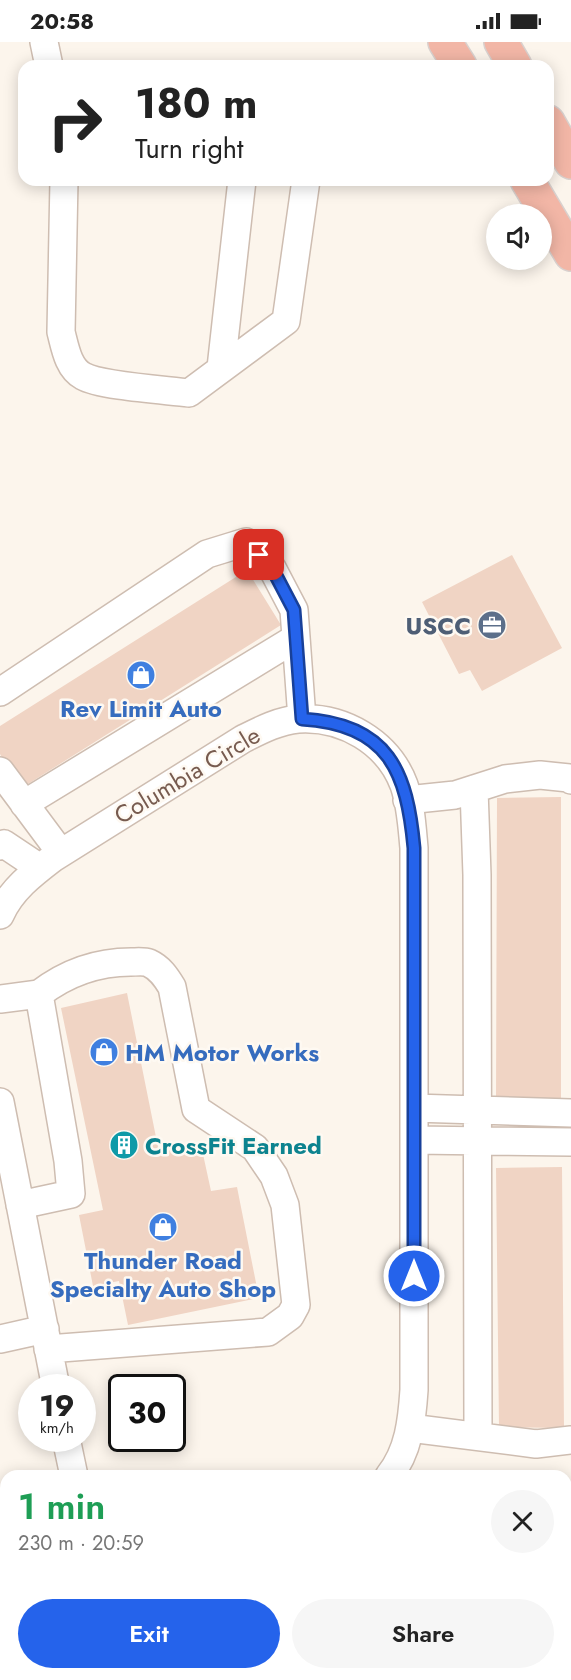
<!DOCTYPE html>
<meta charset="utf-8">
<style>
body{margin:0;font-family:Jost,sans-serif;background:#f6f6f6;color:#222;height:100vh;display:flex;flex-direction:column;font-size:22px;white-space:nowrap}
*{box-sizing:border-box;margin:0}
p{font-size:20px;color:#767676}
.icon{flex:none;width:33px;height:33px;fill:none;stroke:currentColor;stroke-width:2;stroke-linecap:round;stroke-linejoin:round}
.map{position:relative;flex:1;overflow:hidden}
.side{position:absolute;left:0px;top:1428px;width:572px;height:210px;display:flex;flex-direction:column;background:#fff;border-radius:18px 18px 0 0;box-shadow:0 3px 15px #0003}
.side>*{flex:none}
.guide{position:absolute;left:18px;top:18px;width:536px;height:126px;border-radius:18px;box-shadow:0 3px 15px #0003;background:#fff;color:#222;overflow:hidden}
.tools{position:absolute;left:486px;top:162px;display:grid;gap:12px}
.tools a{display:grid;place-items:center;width:66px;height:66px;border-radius:50%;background:#fff;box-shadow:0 3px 15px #0003;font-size:30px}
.speed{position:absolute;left:18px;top:1332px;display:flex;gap:12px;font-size:30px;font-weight:700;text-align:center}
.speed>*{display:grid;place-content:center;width:78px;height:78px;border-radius:50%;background:#fff;box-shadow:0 3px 15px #0003;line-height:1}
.speed small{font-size:15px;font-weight:400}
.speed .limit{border:3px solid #111;border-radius:9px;background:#fff;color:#111}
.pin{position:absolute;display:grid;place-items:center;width:51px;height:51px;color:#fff;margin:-26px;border-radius:12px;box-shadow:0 3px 9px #0006}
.me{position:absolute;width:66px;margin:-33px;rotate:0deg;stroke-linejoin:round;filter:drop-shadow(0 0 4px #0008)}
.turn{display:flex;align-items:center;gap:21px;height:126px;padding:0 18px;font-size:27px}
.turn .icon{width:78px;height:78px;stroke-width:2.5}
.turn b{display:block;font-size:42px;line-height:51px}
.round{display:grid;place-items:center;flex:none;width:63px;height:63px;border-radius:32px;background:#f6f6f6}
.headline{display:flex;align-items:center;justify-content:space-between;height:102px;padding:0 18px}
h1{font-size:36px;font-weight:600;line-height:45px;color:#1e9e55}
.action{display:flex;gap:12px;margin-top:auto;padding:12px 18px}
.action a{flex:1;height:69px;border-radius:36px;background:#2563eb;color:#fff;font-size:24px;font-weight:600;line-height:69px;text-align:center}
.action a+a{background:#f6f6f6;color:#222}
.status{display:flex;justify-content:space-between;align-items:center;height:42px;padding:0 30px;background:#fff;direction:ltr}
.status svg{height:16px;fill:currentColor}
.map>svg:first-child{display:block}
.building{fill:#f0d4c4}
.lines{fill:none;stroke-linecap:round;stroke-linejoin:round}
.minor-casing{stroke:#cebdb1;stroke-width:30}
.highway-casing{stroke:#d9d1ce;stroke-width:36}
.minor{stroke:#fff;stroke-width:27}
.highway{stroke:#f2b6a6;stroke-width:33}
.route-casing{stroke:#184099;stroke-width:15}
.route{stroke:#2563eb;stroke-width:10}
.labels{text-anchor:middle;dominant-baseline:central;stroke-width:5;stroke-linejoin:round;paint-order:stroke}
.service-label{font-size:24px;font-weight:bold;fill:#4e5e75;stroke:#fef9f2;text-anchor:end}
.shop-label{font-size:24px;font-weight:bold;fill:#366cbe;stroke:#fef9f2}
.street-label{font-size:24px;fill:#775b4f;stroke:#fef9f2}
.culture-label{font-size:24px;font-weight:bold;fill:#0d838f;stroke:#fef9f2;text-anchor:start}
</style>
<div class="status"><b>20:58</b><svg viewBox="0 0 49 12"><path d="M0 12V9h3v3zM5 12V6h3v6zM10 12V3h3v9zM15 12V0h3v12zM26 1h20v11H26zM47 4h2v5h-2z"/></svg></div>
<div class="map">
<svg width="571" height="1638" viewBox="0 0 571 1638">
<rect width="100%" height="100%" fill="#fcf5ec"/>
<!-- building -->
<path class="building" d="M512 513 562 606 482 649 470 628 459 632 422 560Z
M247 528 281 583 20 747 0 712V684Z
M561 755V1058H496L497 756Z
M127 951 159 1110 201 1103 211 1149 237 1145 259 1256 128 1283 119 1239 93 1244 79 1173 103 1168 61 966Z
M562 1125 564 1386 499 1385 496 1126Z
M133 1632H237L239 1638H117Z"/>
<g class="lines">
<!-- minor casing -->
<g class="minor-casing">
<path id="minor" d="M44 0 49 24
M64 138 61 290C65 305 68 326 83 334 100 344 166 348 189 351L286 279 306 138
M221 326 242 138
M0 650 207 512 246 500 272 526 294 568 302 677
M0 729 61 811
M474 747 477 833 478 1394
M407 758 455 753 505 737 540 733 569 736 571 738
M24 762 296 596
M0 804 4 802 40 826
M0 873C11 848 32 832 53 816L243 697C261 688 278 679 298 677 343 674 388 700 404 743 411 763 412 785 414 806V1348C412 1378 409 1409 389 1434
M39 952C65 932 97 920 131 920 136 920 144 919 149 921 160 926 166 935 172 945L196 1067 255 1106 274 1134 285 1163 296 1263 290 1274 268 1290 48 1307
M0 957 39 952 68 1119 71 1152 20 1163
M0 1060 56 1346
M414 1066 571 1071
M414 1098 571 1100
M0 1297 45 1287
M410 1386 536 1402 571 1398
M66 1396 74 1434
M0 1469 6 1468
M0 1535 6 1533
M0 1597 6 1595
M345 1632 347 1638"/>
</g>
<!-- highway casing -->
<g class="highway-casing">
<path id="highway" d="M445 0 460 24
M501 0 515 24
M548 80 571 120
M527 138 571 212"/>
</g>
<!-- minor -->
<use href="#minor" class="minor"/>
<!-- highway -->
<use href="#highway" class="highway"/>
</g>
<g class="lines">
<!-- route casing -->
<g class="route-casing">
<path id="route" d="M259 513 272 526 294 568 302 677C389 682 407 730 414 806V1234"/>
</g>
<!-- route -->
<use href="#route" class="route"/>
</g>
<!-- icons -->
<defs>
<g id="office-disc" transform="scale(1.5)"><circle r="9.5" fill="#5c6f8a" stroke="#fef9f2"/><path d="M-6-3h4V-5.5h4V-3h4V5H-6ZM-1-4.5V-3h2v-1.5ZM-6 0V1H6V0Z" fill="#fff"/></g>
<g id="shop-disc" transform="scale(1.5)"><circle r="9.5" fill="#3f7fe0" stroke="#fef9f2"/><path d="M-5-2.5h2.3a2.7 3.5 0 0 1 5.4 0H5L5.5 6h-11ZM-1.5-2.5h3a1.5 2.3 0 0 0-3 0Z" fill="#fff"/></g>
<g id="building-disc" transform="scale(1.5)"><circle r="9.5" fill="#0f9aa8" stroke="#fef9f2"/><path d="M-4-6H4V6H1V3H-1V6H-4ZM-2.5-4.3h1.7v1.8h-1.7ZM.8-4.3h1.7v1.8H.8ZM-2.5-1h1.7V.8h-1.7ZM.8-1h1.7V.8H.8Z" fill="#fff"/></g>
</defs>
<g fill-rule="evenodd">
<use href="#office-disc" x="492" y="583"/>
<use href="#shop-disc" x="141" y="633"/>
<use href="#shop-disc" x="104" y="1010"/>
<use href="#building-disc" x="124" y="1103"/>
<use href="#shop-disc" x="163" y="1185"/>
</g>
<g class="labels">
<!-- service labels -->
<g class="service-label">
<text x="471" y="583">USCC</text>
</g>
<!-- shop labels -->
<g class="shop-label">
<text x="141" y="666">Rev Limit Auto</text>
<text x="125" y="1010" text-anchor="start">HM Motor Works</text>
<text x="163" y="1218">Thunder Road<tspan x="163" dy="28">Specialty Auto Shop</tspan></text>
</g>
<!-- street labels -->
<g class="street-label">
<text transform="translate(187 733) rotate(-31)">Columbia Circle</text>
</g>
<!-- culture labels -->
<g class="culture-label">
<text x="145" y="1103">CrossFit Earned</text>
</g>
</g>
</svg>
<div class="tools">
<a><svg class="icon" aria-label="sound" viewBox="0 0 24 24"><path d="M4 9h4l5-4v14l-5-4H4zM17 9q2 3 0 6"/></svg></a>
</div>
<div class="speed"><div>19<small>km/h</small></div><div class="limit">30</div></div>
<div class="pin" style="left:259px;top:513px;background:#d93025"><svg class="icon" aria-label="arrive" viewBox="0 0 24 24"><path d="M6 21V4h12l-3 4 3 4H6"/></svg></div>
<svg class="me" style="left:414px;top:1234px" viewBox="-20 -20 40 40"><circle r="17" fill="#2563eb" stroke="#fff" stroke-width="3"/><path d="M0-11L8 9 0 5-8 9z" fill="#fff"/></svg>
<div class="guide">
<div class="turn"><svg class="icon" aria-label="right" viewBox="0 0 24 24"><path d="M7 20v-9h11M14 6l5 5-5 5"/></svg><div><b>180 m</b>Turn right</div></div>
</div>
<section class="side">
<div class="headline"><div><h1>1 min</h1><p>230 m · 20:59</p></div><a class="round"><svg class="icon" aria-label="close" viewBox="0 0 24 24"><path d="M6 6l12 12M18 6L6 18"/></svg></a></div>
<div class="action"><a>Exit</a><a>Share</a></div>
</section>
</div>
